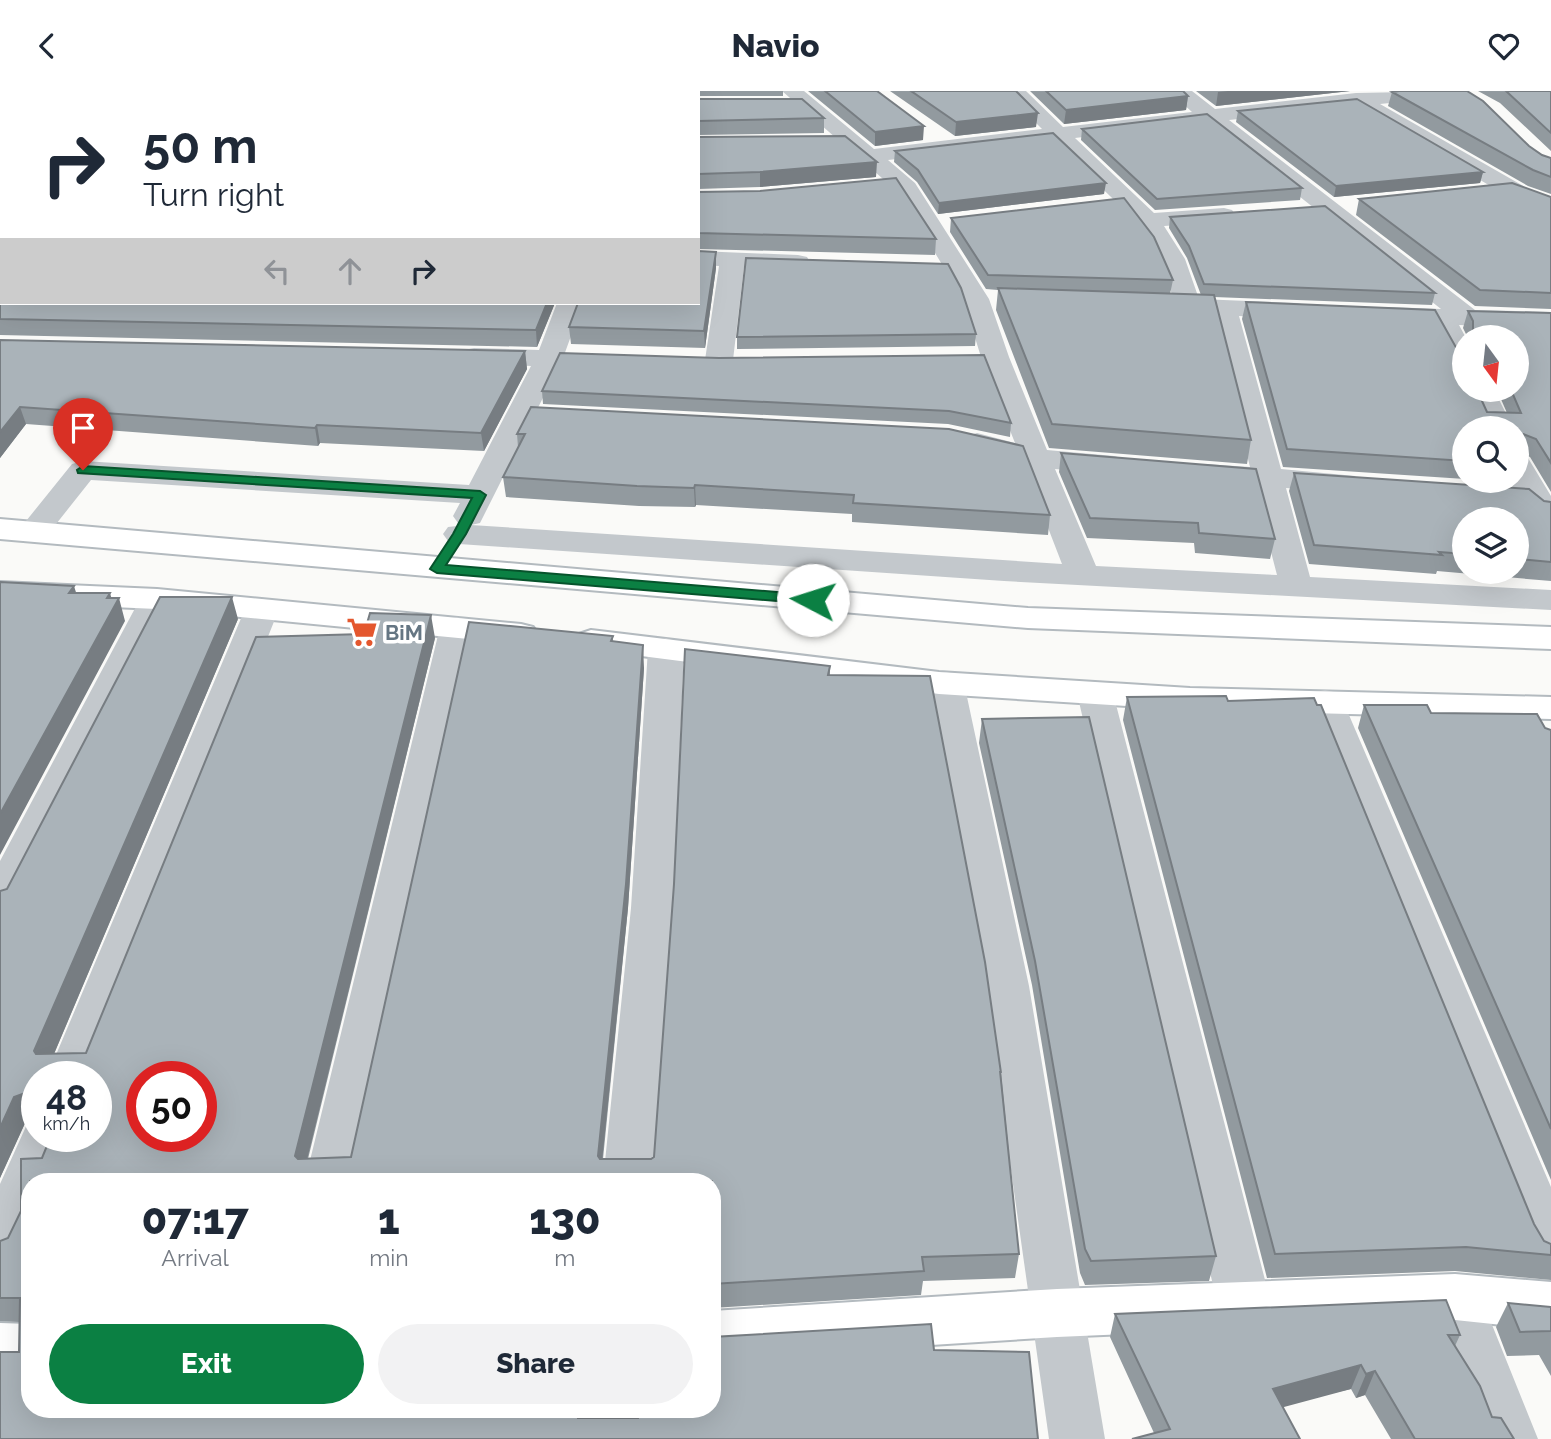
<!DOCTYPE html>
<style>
body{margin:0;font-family:Raleway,sans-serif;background:#f2f2f3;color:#1f2937;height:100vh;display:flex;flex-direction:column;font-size:26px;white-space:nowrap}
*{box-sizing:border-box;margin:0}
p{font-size:23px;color:#747a83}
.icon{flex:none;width:38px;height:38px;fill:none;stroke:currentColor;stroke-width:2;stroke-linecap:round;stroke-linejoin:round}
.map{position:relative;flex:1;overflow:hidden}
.side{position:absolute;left:21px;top:1082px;width:700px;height:245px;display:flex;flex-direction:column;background:#fff;border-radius:28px;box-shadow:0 7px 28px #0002}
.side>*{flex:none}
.top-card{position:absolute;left:0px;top:0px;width:700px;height:214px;box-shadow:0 7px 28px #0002;background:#fff;color:#1f2937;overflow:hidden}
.needle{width:46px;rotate:165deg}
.buttons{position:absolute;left:1452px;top:234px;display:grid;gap:14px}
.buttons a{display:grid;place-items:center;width:77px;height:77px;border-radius:50%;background:#fff;box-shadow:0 7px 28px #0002;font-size:35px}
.speed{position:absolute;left:21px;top:970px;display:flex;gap:14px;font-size:35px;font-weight:700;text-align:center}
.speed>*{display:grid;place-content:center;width:91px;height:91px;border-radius:50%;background:#fff;box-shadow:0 7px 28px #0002;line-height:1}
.speed small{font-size:18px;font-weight:400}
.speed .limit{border:10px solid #d22;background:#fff;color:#111}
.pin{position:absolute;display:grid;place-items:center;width:60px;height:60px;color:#fff;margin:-72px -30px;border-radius:50% 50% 50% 0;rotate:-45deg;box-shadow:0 0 7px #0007}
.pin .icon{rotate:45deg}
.me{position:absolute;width:77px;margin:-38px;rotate:275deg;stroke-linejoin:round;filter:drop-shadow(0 0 5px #0008)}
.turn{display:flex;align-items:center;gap:24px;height:147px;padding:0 28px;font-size:32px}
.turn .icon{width:91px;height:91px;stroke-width:2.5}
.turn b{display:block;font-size:49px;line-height:60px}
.lanes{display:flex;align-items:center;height:66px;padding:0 28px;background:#0003;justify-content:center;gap:35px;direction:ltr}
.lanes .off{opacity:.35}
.eta{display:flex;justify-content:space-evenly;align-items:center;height:119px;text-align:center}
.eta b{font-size:42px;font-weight:800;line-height:49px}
.primary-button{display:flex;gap:14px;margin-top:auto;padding:14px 28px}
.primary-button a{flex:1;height:80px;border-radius:42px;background:#0b8043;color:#fff;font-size:28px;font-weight:800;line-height:80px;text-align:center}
.primary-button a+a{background:#f2f2f3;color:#1f2937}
header{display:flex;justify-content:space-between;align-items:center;height:91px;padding:0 28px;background:#fff;font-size:32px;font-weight:800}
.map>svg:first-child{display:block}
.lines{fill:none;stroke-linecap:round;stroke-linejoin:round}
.secondary-casing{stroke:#b3babf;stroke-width:4}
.street{fill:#c3c8cc;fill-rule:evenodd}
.secondary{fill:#fff;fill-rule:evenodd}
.wall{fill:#929a9f;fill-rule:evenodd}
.shaded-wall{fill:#777d82}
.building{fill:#aab3b9;stroke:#777d82;stroke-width:2;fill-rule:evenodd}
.route{fill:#0b8043;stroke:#07532c;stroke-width:2}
.labels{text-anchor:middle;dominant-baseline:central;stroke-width:7;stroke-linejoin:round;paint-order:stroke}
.poi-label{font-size:21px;font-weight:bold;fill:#657683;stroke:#fff;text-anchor:start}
</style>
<header><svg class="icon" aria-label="back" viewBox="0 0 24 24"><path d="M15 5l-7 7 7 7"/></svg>Navio<svg class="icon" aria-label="heart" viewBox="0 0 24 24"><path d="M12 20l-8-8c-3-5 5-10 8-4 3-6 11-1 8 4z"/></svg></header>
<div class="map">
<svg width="1551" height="1348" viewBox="0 0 1551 1348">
<rect width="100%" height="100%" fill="#fafaf8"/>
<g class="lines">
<!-- secondary casing -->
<g class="secondary-casing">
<path id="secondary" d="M0 428 1028 517 1551 536V558L1028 537 0 448Z
M0 491 157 498 521 533 533 536 538 543 533 550 521 553 157 518 0 511Z
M591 539 939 581 1190 597 1551 606V628L1190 619 939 603 579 557 573 550 579 543Z
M1455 1183 1551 1191V1239L1455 1229 1057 1246 712 1268V1220L1057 1198Z
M0 1232 30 1233V1283L0 1282Z"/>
</g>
<!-- street -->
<path class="street" d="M782 0H804L874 58 1042 38 1004 0H1026L1063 36 1192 21 1169 0H1192L1215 18 1356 2 1459 0 1456 4 1449 6 1380 13 1527 97 1551 106V121L1511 107 1355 16 1229 29 1475 219 1551 221V237L1459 234 1466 247 1465 278 1455 276 1432 233 1380 230 1376 224 1380 218 1389 216 1441 218 1206 31 1075 47 1154 122 1224 117 1232 119 1236 124 1232 129 1224 131 1164 135 1185 168 1199 208 1297 212 1306 214 1310 220 1306 226 1297 228 1239 225 1281 378 1355 385 1359 392 1355 399 1344 401 1286 397 1310 486 1551 499V519L1004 490 459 453 448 450 443 443 448 436 466 434 458 432 453 425 460 412 91 389 45 447 34 450 23 447 18 440 72 373 83 370 469 394 531 275 464 271 460 265 464 259 474 257 539 259 557 212H583L563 267 480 432 471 434 1062 473 1023 372 967 357 962 351 967 345 977 342 1015 352 981 266 963 208 898 101ZM1053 50 1139 133 1161 168 1173 207 1156 208 1152 214 1156 220 1212 224 1250 376 1205 373 1194 376 1190 382 1194 388 1254 395 1277 484 1096 475 1055 378 1114 383 1125 380 1129 374 1125 368 1114 365 1047 359 1009 266 989 208 915 92 888 69Z
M698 160 798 164 807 166 810 171 807 176 798 178 744 176 733 269 729 275 719 277 709 275 705 269 719 175 698 174Z
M1466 299H1494L1514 338H1484Z
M1517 364 1528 367 1551 405V429C1530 424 1521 411 1511 393L1510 390H1517Z
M157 498 169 501 174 508 21 810 15 821 0 825V770L140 508 145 501Z
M262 508 274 511 279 518 93 985H47L245 518 250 511Z
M457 526 469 529 474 536 355 1090H305L440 536 445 529Z
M666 547 678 551 684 558 673 817 653 1090H603L631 817 648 558 654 551Z
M946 581 959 584 964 592 1029 895 1105 1348H1049L985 895 928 592 933 584Z
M1095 591 1108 594 1113 602 1272 1216 1264 1233 1245 1240 1226 1233 1218 1216 1077 602 1082 594Z
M1325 599 1338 602 1343 610 1551 1096V1178L1533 1172 1525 1156 1307 610 1312 602Z
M37 1028V1045H69L51 1090H30V1144L18 1170 0 1176V1093L28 1031Z
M1455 1183 1474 1189 1538 1348H1482L1428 1206 1436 1189Z
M175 1318H231L222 1348H166Z
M584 1318H640L639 1348H583Z"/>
<!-- secondary -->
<use href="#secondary" class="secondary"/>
</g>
<!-- wall -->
<path class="wall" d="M0 0H783V5H698V2H2L555 212 537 256 0 244Z
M808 0H877L923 49 875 55Z
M890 0H1016L1036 36 955 45Z
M1030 0H1183L1188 5 1186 19 1064 33Z
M1196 0H1350L1216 15Z
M1478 0H1551V60L1500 12Z
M1392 1 1529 55 1542 64 1551 67V103L1528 95 1388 15Z
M698 8 824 27V42L698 44Z
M1238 20 1483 81 1480 92 1334 106 1236 31Z
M1082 38 1302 97 1300 109 1155 119 1081 49Z
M698 46 876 86 760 96 698 98Z
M895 60 1104 103 938 123 917 91 894 71Z
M698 101 936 148 935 164 698 158Z
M1551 106V218L1475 215 1356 124 1359 108Z
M1170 126 1435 202 1432 214 1214 206 1251 349 1247 373 1049 357 996 219 998 199 986 198 950 141 951 127 1173 189 1170 203 1201 204 1187 167 1169 137Z
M716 161V177L705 257 571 253 569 236Z
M1246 211 1465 299 1487 321 1507 322 1497 299H1517V247H1468L1463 237 1468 220 1551 222V401L1530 366 1520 362V369L1517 379V338H1465V388L1283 376 1242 228Z
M976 243 975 255 737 258V246Z
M0 249 525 260 527 278 484 360 320 352 318 355 26 333 0 367Z
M719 267 1011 332 1010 346 948 333 543 313 542 300Z
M531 316 1050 424 1048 444 852 431V423L696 414 695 416 639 415 506 406 503 386 518 356 517 343Z
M1061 362 1275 448 1270 468 1195 462 1194 452 1087 447 1059 381Z
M1294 382 1551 411V490L1437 480 1436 483 1309 473 1289 400ZM1465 429H1517V481H1465Z
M238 528 54 963 86 962 435 547 308 1068 351 1066 613 545V550L644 577 628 817 603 1068H651L654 1066 830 575V584L1001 982 1019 1163 1015 1187 923 1190 921 1204 712 1217V1090L30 1318H173L171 1326 638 1327 934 1259 1038 1348H0L19 1261V1231L0 1230V1150L8 1147 21 1120 42 1067 96 1045 37 985V1036L33 1028 26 1030 0 1087V800L7 798Z
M1127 606 1228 610 1544 1150 1551 1153V1189L1455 1180 1267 1187 1123 629Z
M1364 614 1545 637 1551 639V1089L1358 637Z
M982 628 1216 1165 1209 1190 1085 1194 1080 1182 1032 894 979 652Z
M1508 1212 1551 1216V1285L1539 1264 1507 1265 1496 1236Z
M1115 1223 1460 1244 1455 1255 1492 1326 1514 1348H1391L1365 1304 1356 1307 1351 1298 1154 1342 1110 1246Z"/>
<!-- shaded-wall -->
<path class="shaded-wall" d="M1228 0H1350L1216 15 1218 1Z
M1188 5 1186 19 1064 33 1066 19Z
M1038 22 1036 36 955 45 956 31Z
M924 35 923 49 875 55V41Z
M877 71 876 86 760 96V81Z
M1483 81 1480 92 1334 106 1336 95Z
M1106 92 1104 103 938 123 939 112Z
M716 161V177L705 257 704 240Z
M547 212H555L537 256 536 239Z
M525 260 527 278 484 360 481 342Z
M20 316 26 333 0 367V341Z
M317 334 320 352 318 355 315 337Z
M695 394 696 414 695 416 694 397Z
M74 495 81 517 69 502Z
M110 502 114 516 119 507 125 530 0 764V723Z
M232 506 238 528 45 984 34 960Z
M431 524 435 547 302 1089 295 1065Z
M643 554 644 577 628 817 600 1090 598 1065Z
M28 1001 29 1018 33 1028 26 1030 0 1087V1037L14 1006Z
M1361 1274 1351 1298 1265 1321 1273 1298Z
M1375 1280 1365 1304 1356 1307 1366 1283Z
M156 1318H173L164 1348 153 1326Z
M578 1318H582L581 1348 578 1327Z"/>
<!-- building -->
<path class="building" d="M0 0H695V2H2V212H547L536 239 0 228Z
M825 0H877L924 35 875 41Z
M911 0H1016L1038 22 956 31Z
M1046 0H1183L1188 5 1066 19Z
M1399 0H1467L1483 10 1529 55 1542 64 1551 67V86L1533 79 1392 1Z
M1506 0H1551V42Z
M698 8H802L824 27 698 30Z
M1357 8 1483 81 1336 95 1238 20Z
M1207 23 1302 97 1157 108 1082 38Z
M1053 42 1106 92 939 112 918 79 895 60Z
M845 45 877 71 760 81 698 83V46Z
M896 87 936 148 698 142V101L760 100Z
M1512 92 1551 106V202L1480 199 1359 108Z
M1124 107 1154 146 1173 189 988 184 951 127Z
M1325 115 1435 202 1204 193 1189 155 1170 126Z
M698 160 716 161 704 240 569 236 578 212H698Z
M746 167 948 173 961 197 976 243 737 246Z
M998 197 1214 204 1251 349 1052 333Z
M1246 211 1435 219 1458 260 1465 262V299H1477L1487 321 1521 322 1511 299H1517V247H1473V230L1468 220 1551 222V372L1536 348 1523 343 1520 346V369H1517V338H1465V370L1287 358Z
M0 249 525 260 481 342 317 334 315 337 20 316 0 341Z
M560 262 719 267 984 264 1011 332 949 320 542 300Z
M531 316 949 338 1023 355 1050 424 853 412 854 404 695 394 694 397 637 395 503 386 525 343H517Z
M1061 362 1256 378 1275 448 1199 442 1198 432 1090 427Z
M1294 382 1529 398 1544 410 1551 411V471L1517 468V429H1465V463L1439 461 1442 464 1314 454Z
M0 491 74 495 69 502H110L107 507H119L0 723Z
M160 506H232L34 960 36 963 86 962 256 546 364 543 370 522 431 524 295 1065 298 1068 351 1066 469 531 613 545 611 550 643 554 626 793 598 1065 600 1068H651L654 1066 674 793 685 558 830 575 828 584 930 585 985 871 1001 982 1000 980 1019 1163 922 1166 924 1180 712 1193V1090H30V1318H156L153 1326 215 1325 217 1318H578V1327H638L639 1318H712V1246L931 1233 934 1259 1029 1261 1038 1348H0V1261H19L20 1207H0V1150L8 1147 21 1120V1068L42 1067 51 1045H96V985H37V1018H29L28 1001 14 1006 0 1037V800L7 798ZM142 985H201V1045H142Z
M1226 605 1228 610 1314 607 1317 614H1321L1534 1133 1544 1150 1551 1153V1164L1466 1156 1275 1163 1127 606Z
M1364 614H1427L1431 622 1537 623 1545 637 1551 639V1038Z
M1089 626 1216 1165 1091 1170 1085 1158 1035 870 982 628Z
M1446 1209 1460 1244H1448L1480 1295 1492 1326 1501 1327 1514 1348H1415L1375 1280 1366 1283 1361 1274 1273 1298 1300 1348H1132L1170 1338 1115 1223Z
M1508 1212 1551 1216V1240L1520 1241Z"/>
<!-- route -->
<path class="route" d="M83 375 480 400 486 404 466 443 446 474 813 504 820 509 813 513 437 482 430 478 453 443 472 407 78 382 77 379Z"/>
<!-- icons -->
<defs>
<g id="supermarket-bare" transform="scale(2.415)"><path d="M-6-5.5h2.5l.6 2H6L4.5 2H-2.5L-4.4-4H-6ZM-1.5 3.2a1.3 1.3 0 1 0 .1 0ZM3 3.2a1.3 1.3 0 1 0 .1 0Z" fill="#e4572e" stroke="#fff" stroke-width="2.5" paint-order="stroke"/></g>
</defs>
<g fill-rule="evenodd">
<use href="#supermarket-bare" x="362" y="541"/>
</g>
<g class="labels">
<!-- poi labels -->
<g class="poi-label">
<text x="385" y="541">BiM</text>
</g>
</g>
</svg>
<div class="buttons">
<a><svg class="needle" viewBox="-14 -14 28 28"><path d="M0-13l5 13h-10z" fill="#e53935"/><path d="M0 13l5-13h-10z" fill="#747a83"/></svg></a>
<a><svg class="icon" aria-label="search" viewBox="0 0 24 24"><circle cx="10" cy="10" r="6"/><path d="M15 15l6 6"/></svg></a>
<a><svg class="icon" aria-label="layers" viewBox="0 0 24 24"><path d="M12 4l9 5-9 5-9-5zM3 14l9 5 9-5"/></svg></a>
</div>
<div class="speed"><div>48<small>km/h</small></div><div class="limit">50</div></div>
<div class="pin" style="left:83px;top:379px;background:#d93025"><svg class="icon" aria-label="arrive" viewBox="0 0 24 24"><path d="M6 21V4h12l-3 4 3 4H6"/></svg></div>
<svg class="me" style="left:813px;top:509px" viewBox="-20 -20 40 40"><circle r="19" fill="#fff"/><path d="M0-13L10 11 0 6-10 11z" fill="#0b8043"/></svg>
<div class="top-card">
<div class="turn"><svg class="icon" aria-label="right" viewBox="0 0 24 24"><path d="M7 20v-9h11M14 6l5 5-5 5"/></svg><div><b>50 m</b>Turn right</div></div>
<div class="lanes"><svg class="icon off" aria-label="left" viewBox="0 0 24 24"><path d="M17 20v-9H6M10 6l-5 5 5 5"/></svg><svg class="icon off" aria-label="ahead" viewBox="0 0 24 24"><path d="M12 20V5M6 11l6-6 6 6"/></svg><svg class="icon" aria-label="right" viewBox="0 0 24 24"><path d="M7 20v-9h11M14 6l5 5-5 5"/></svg></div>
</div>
<section class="side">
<div class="eta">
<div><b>07:17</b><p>Arrival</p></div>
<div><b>1</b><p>min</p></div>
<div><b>130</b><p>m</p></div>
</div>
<div class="primary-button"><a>Exit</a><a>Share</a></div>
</section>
</div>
